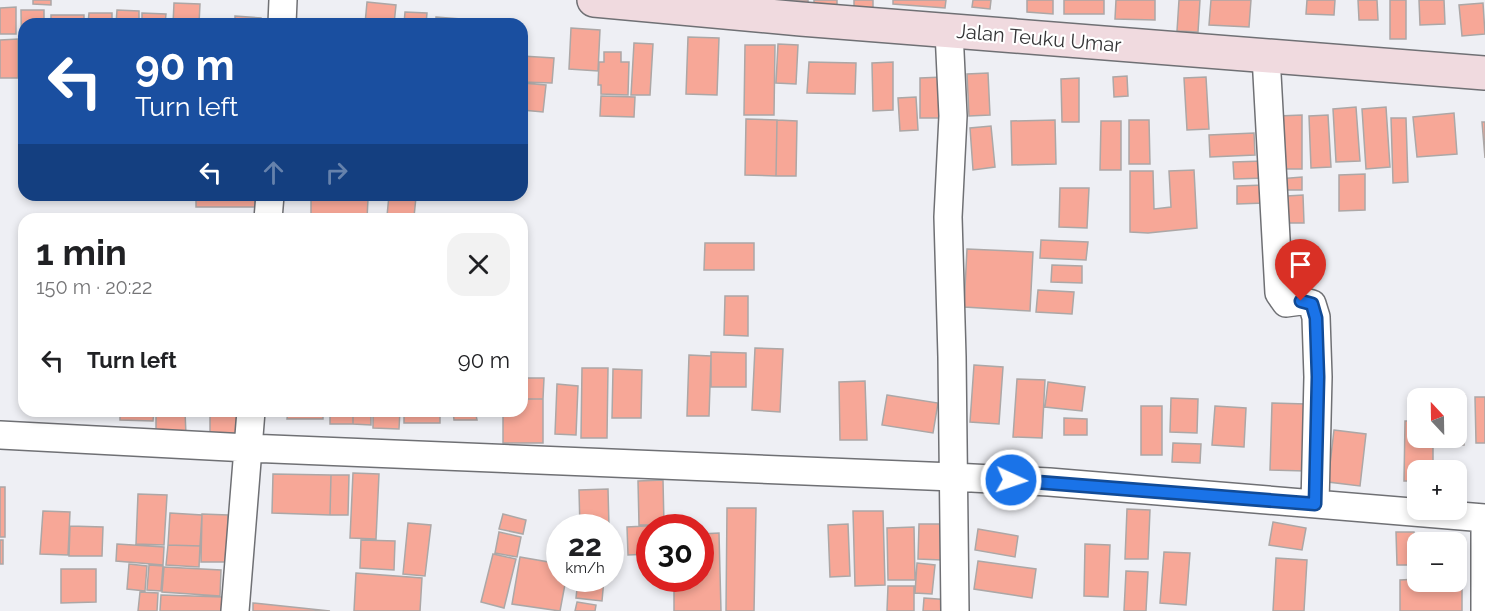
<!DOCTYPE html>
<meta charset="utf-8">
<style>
body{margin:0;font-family:Raleway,sans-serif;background:#f2f2f2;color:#202124;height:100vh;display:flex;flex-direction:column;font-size:22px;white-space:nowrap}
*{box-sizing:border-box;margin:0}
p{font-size:20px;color:#757577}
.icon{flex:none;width:33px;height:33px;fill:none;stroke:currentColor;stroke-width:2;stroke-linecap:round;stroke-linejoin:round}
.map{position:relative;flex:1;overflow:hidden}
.panel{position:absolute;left:18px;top:213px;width:510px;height:204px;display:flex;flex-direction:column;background:#fff;border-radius:18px;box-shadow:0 3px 9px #0003}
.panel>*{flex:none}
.top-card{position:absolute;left:18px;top:18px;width:510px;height:183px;border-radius:18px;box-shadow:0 3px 9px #0003;background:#1a4fa0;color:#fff;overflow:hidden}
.needle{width:39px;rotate:338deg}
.fabs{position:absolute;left:1407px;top:388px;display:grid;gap:12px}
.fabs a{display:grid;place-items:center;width:60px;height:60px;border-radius:12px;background:#fff;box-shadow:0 3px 9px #0003;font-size:30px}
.speed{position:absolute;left:546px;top:514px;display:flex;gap:12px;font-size:30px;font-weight:700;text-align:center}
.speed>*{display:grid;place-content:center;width:78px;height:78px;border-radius:50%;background:#fff;box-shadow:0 3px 9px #0003;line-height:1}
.speed small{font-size:15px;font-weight:400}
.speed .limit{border:9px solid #d22;background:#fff;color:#111}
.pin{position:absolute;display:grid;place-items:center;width:51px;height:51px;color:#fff;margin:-62px -26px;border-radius:50% 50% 50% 0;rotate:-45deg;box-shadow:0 0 6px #0007}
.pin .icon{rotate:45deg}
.me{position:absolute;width:66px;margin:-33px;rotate:93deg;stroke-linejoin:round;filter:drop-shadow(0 0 4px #0008)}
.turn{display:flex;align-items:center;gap:21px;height:126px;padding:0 18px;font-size:27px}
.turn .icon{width:78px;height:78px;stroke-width:2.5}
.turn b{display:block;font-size:42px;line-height:51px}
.lanes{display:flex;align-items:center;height:57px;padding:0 18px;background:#0003;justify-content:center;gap:30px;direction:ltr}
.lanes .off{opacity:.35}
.round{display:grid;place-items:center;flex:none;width:63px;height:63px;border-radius:18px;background:#f2f2f2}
.overview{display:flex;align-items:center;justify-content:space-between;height:102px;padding:0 18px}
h1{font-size:36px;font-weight:700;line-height:45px}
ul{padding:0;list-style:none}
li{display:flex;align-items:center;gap:18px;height:90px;padding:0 18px}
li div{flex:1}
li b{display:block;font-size:22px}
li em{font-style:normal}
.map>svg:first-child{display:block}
.building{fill:#f7a797;stroke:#aca7a6;stroke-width:1.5}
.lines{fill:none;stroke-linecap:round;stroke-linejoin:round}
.street-casing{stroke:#6f7074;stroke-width:30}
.secondary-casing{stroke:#6f7074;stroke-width:36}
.street{stroke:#fff;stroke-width:27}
.secondary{stroke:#f0dadf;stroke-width:33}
.route-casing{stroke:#114b97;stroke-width:15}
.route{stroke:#1a73e8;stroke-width:10}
.labels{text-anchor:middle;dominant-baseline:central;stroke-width:4.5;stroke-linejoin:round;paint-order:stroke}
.street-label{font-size:20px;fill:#343436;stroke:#fff}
</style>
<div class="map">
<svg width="1485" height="611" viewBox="0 0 1485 611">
<rect width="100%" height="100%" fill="#eeeff4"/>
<!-- building -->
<path class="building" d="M33 0H51V5L33 4Z
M792 0H808V6H792Z
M814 0H837V5L814 4Z
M854 0H873V9H854Z
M893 0H946L945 8 893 4Z
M973 0H991L990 9 972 7Z
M1027 0H1053V14L1027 12Z
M1064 0H1104V14H1064Z
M1116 0H1155V20L1115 19Z
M1179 0H1200L1198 32 1177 31Z
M1211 0H1251L1249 27 1209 25Z
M1307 0H1335L1334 15 1306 14Z
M1358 0H1377L1378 20H1359Z
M1390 0H1406V39H1390Z
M1419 0H1444L1445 24 1420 25Z
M367 2 396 5 394 24H365Z
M174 3 200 4 199 24H173Z
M1483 3 1485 34 1462 36 1459 5Z
M16 7V34H0V8Z
M21 10H44V24H24V73H22Z
M117 10 139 11V24H116Z
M405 12 427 13 426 24H404Z
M89 13H112V24H88Z
M142 13 166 14 165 24H142Z
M51 15H84V24H51Z
M235 16 261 18V24H235Z
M436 17 473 20 472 24H436Z
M478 20 501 23V24H478Z
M571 28 600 30 598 71 569 69Z
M688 37 719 38 717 95 686 94Z
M18 39V78H0V40Z
M634 43 653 44 650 95H631Z
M778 44 798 45 796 84 776 83Z
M745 45H775L774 115H744Z
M604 52H621V62H629L628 95 601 94V85H598L599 62H604Z
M522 56 554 58 552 83 522 82Z
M809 62 856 63 855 94 807 93Z
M893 62V110L873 111 872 63Z
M988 73 990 115 969 116 967 74Z
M1127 76 1128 96 1114 97 1113 77Z
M943 77 944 118H920V78Z
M1206 77 1209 129 1187 130 1184 78Z
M1079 78V122H1062L1061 79Z
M522 83 546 85 543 112 522 110Z
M601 96 635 97 634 117 600 116Z
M916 97 918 130 900 131 898 98Z
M1356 107 1360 161 1336 162 1333 109Z
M1386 107 1390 167 1366 169 1362 109Z
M1454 113 1457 154 1417 157 1413 117Z
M1302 115V169H1278V116Z
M1328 115 1331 167 1311 168 1309 116Z
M1391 118H1406L1408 182 1393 183Z
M746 119 777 120 776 176 745 175Z
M777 120 797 121 796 176H776Z
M1055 120 1056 164 1012 165 1011 121Z
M1129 120H1149L1150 164H1129Z
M1101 121H1121V170H1100Z
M1482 122H1485V158Z
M991 126 995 167 973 170 970 128Z
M1254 133 1255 155 1210 157 1209 135Z
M1264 161 1265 178 1234 179 1233 162Z
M1194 170 1197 228 1148 233 1130 232V171H1153L1154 209 1171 207 1169 171Z
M1365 174V210L1339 211V175Z
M1302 177V190H1278V179Z
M1264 185 1265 203 1237 204V186Z
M1060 188H1089L1087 228 1059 227Z
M121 195H164V198Z
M196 195H255V207H196Z
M389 195 416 197 414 217 387 216Z
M1303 195 1304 223H1288L1287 196Z
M311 197 368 199 367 219H311Z
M383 217 420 219H383Z
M1041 240 1088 242 1086 260 1040 258Z
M705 243H754V270H704Z
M967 249 1033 252 1030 311 964 307Z
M1052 265 1082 266V283L1051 282Z
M1038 290 1074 292 1072 314 1036 312Z
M725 296H748V336L724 335Z
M755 348 783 349 780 412 752 410Z
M711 352 746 353V387H711Z
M689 355 711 356 709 416H687Z
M974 365 1003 367 999 424 970 422Z
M582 368H608L607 438H581Z
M613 369 642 370 641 418H612Z
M522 378H544L543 399H522Z
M1017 379 1045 380 1042 438 1013 437Z
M865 381 867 440H840L839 382Z
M1048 382 1085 387 1082 411 1045 407Z
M557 384 578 386 576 435 555 434Z
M887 395 938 403 933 433 882 425Z
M1438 395H1465L1464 445H1438V438H1456V399H1438Z
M1475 397H1485V443H1476Z
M1171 398 1198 399 1197 433 1170 432Z
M522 399H543V443H503V411H522Z
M1272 403 1306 404 1305 471 1270 470Z
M1141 406H1162V455H1141Z
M1215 406 1246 408 1244 447 1212 445Z
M120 411H154L153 421 120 420Z
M185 411 186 435 156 436V412Z
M210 411H242V434L210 435Z
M288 411H323V419H287Z
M330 411H353V424H330Z
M353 411H371V425L353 424Z
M373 411H400L399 429 373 428Z
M404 411H440V423H404Z
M453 411H485V415H476L477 420H454Z
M1064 418 1087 419V435H1064Z
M1405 421H1418V438H1433V471H1418V481H1404Z
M1334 430 1366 434 1360 486 1328 482Z
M1173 443 1201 444 1200 463 1172 462Z
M353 473 379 474 376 539 350 538Z
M273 474 331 475 330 515 272 513Z
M331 475H349L348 515H330Z
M663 480 664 525H639L638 481Z
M0 487H5V537H0Z
M608 489 609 528H580L579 490Z
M138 494 167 495 164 545 136 544Z
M727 508H756L754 611H726Z
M1127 509 1150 510 1148 559H1125Z
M43 511 70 512 68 555 40 554Z
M853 511H883L885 585 855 586Z
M170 513 202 515 200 546 168 545Z
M202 514 228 515 227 562H201Z
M503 514 526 520 523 534 499 529Z
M1273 522 1306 528 1302 550 1269 545Z
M408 523 431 525 425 576 403 574Z
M848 524 850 576 830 577 828 525Z
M919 524H943L942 560 918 559Z
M664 525V528H650V554L628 555 627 527Z
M70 526 103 527 102 556H69Z
M914 527 915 580H888L887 528Z
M978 529 1018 536 1015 557 975 550Z
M499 532 521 537 517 557 495 553Z
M1396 532H1414L1416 565H1397Z
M719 533 721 611H674V579H700V534Z
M0 540H3V564H0Z
M361 540 395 541 394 570 360 568Z
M117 544 164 547 163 565 116 561Z
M1085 544 1110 545 1108 597 1084 596Z
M168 545 200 546 199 567 166 565Z
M1164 552 1190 553 1186 605 1160 603Z
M493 554 516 559 504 608 481 602Z
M520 557 560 564V579H566L560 611 512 604Z
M1276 558 1307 560 1304 611H1273Z
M978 561 1036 569 1032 598 974 589Z
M917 563 935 565 932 594 915 593Z
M129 564 147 566 145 591 127 589Z
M149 565 163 566 161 591 147 590Z
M164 567 221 570 220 596 162 592Z
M61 569H96V602L61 603Z
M1126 571 1148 572 1146 611H1124Z
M356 573 422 578 420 611H354Z
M578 579H604L602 601 576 598Z
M1418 579V582H1456V579H1462V611H1400V580Z
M888 586H914V611H887Z
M140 592 158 593 157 611H138Z
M161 595 223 597V611H160Z
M924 598 951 600 950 611H923Z
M577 602 596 605 595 611H575Z
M253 603 330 611H253Z"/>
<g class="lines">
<!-- street casing -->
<g class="street-casing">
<path id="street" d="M282 24 283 0
M949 31 953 116 948 217 952 357 955 611
M1266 56 1279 293 1286 303 1301 301 1312 304 1316 317 1318 377 1315 504
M268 219 270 195
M0 435 248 448 953 477 1049 482 1485 518
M1485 518V611
M235 611 251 411"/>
</g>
<!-- secondary casing -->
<g class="secondary-casing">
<path id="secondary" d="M594 0 801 19 1485 73"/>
</g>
<!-- street -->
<use href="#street" class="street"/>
<!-- secondary -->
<use href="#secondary" class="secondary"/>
</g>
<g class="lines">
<!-- route casing -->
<g class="route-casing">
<path id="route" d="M1011 480 1315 504 1318 377 1316 318 1312 304 1301 301"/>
</g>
<!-- route -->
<use href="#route" class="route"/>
</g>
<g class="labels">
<!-- street labels -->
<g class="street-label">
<text transform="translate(1039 38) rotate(5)">Jalan Teuku Umar</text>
</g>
</g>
</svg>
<div class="fabs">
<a><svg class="needle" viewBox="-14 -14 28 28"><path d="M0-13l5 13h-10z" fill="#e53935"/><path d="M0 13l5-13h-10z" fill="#757577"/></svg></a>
<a>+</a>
<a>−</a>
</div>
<div class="speed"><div>22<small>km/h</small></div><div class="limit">30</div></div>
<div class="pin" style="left:1301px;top:301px;background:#d93025"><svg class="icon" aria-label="arrive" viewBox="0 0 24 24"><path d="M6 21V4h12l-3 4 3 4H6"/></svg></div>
<svg class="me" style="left:1011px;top:480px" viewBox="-20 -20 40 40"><circle r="17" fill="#1a73e8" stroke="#fff" stroke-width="3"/><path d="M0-11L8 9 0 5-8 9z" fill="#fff"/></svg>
<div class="top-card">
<div class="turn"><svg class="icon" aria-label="left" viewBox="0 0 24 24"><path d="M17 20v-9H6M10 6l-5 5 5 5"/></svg><div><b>90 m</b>Turn left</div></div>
<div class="lanes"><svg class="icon" aria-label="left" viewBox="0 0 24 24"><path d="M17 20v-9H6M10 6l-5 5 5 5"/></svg><svg class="icon off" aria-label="ahead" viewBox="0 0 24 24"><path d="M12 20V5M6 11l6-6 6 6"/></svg><svg class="icon off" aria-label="right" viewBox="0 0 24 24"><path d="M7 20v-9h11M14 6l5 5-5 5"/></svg></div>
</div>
<section class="panel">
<div class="overview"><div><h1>1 min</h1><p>150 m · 20:22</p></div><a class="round"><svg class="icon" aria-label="close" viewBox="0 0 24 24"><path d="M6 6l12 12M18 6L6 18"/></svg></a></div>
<ul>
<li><svg class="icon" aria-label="left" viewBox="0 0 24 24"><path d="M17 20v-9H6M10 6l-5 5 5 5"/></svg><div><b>Turn left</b></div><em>90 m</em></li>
</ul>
</section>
</div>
